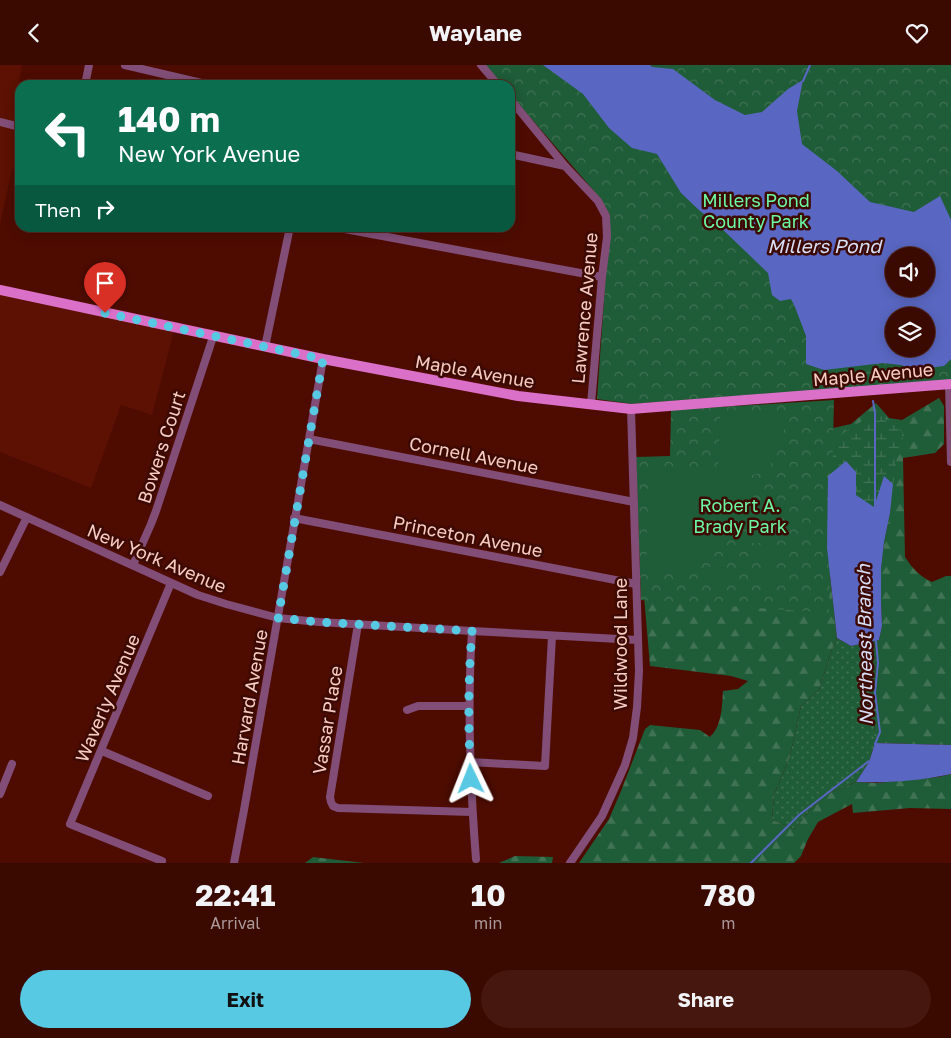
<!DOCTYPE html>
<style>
body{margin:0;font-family:"Golos Text",sans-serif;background:#45170f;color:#f1f3f6;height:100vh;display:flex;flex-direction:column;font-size:19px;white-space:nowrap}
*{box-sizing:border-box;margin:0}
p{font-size:16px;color:#ab9a99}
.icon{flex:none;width:28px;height:28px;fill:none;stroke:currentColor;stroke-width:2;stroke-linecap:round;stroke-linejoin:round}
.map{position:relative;height:798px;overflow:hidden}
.sheet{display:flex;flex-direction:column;background:#3a0900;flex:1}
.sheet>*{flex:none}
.top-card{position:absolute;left:15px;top:15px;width:500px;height:152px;border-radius:15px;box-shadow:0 2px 12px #0003,0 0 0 1px #542a22;background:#0b6e4f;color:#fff;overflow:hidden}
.tools{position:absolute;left:885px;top:182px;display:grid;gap:10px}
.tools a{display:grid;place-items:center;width:50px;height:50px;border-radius:50%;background:#3a0900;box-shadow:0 2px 12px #0003,0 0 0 1px #542a22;font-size:25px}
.pin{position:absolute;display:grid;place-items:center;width:42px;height:42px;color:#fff;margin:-51px -21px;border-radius:50% 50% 50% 0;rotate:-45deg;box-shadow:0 0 5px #0007}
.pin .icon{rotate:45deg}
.me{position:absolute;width:55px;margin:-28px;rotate:358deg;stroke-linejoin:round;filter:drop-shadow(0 0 4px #0008)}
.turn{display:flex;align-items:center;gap:18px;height:105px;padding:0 20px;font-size:22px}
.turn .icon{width:65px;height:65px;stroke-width:2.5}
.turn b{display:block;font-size:35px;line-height:42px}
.then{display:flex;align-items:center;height:48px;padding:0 20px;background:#0003;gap:10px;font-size:19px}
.eta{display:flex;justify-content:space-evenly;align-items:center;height:85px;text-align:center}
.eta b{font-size:30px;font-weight:700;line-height:35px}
.primary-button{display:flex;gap:10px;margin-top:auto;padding:10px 20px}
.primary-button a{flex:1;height:58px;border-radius:30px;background:#57c9e2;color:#111;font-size:20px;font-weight:700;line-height:58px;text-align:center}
.primary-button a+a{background:#45170f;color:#f1f3f6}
header{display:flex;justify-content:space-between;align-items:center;height:65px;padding:0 20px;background:#3a0900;font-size:22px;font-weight:700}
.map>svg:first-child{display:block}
.built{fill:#5c1102}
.grass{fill:url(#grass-dots)}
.forest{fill:url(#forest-firs)}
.wetland{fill:url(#wetland-marsh)}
.park{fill:url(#park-crowns);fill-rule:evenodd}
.pitch{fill:#1f5c38}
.water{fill:#5967c2;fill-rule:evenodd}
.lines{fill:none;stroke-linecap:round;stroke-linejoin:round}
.stream{stroke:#5967c2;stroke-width:2}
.minor{stroke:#824e78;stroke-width:8}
.major{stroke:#db70c8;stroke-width:10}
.route{stroke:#57c9e2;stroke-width:9;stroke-dasharray:0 16.2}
.labels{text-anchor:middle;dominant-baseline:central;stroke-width:5;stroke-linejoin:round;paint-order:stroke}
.park-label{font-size:18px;fill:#6cf8a3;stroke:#3c0a02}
.street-label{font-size:18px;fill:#f7cdc3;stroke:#3c0a02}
.water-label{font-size:19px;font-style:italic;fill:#d7def6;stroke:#3c0a02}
</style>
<header><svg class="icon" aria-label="back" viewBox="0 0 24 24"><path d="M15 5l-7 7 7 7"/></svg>Waylane<svg class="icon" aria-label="heart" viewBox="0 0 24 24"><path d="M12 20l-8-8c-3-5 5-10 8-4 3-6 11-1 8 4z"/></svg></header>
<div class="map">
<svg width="951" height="798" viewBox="0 0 951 798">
<defs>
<pattern id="grass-dots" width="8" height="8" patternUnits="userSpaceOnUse" patternTransform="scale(1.25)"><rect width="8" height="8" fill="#1f5c38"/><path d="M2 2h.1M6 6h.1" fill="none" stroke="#407253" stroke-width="1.8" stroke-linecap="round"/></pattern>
<pattern id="forest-firs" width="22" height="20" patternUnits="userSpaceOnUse" patternTransform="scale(1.25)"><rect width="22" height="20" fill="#1f5c38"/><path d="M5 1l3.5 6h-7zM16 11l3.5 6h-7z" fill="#407253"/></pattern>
<pattern id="wetland-marsh" width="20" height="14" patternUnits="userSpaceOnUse" patternTransform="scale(1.25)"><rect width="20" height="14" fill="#1f5c38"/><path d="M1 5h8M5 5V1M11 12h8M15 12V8" fill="none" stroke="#407253"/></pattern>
<pattern id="park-crowns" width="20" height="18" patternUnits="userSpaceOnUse" patternTransform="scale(1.25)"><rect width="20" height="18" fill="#1f5c38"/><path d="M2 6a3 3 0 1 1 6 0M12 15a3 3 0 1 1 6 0" fill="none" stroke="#407253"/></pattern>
</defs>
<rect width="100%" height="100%" fill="#4e0c00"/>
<!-- built -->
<path class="built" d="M0 0H22L19 16 34 20H20V106L12 104 0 159Z
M0 224 175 262 152 350 121 340 91 423 0 387Z"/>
<!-- grass -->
<path class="grass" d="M837 573 851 581 874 576 876 601 872 629 875 670V678L869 697 856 717 825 730 810 745 795 764 772 755 774 730 790 691 801 641 819 625 832 584Z"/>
<!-- forest -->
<path class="forest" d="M939 333 944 341V379L935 388 903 393 905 492C913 504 919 511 932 517L946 511H951V680L875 678 874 653 872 629 876 601 874 576 879 575 882 561 881 536V504L884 477 890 448 827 483 837 573 832 584 819 625 801 641 790 691 774 730 772 755 795 764 810 745 825 730 856 717 877 718 938 712 951 709V744L910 743 853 748 852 739 818 757 808 774 801 791 794 798H579L609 754 621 726 645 664 650 660 700 665 710 672C722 661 722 641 723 626L738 624 748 616 731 611 650 601 644 531 816 349 833 363 851 359 876 338 889 353 902 355Z
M515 791 553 792 552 798H499Z
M313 792 364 798H305Z"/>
<!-- wetland -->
<path class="wetland" d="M875 348 891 357 902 367 903 377 897 389 890 448 884 477 881 504 828 411 827 389 839 372 846 366Z"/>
<!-- park -->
<path class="park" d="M485 0H951V315L632 339 597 334 610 150 601 134 510 29V20H502ZM894 191H926V224H894ZM894 251H926V284H894Z
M834 335 829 548 641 535 636 392 670 391 671 345Z"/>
<!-- pitch -->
<path class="pitch" d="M784 346C784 353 784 360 784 367 782 384 771 407 752 410 748 411 741 410 736 410L750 412C748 427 745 442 739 456 729 480 706 498 681 504 670 508 658 507 646 506L649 410 654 404 718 409 720 353 724 348Z
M747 461H775V478H747Z
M773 484V496H748V484Z
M707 502 734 503 733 520 706 518Z
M748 504H773L774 515 748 516Z"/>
<!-- water -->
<path class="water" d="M543 0H650L652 2 673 4 715 35 745 50 762 47 788 24 803 15 797 46 802 79 837 106 870 137 914 147 940 131 951 155V294L944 301 913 305 901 300 883 298 824 305 806 299V271L795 242 791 234 780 236 772 230 768 208 718 160 700 146 681 128 657 89 632 83 609 63 583 29ZM894 191H926V224H894ZM894 251H926V284H894Z
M846 396 856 407V430L874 442 884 411 893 419 890 448 884 477 881 504V536L882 561 879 575 851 581 837 573 827 483 828 411Z
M875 678 951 680V709C920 716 888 718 856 717L869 697Z"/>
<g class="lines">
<!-- stream -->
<path class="stream" d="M803 16 810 0
M873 336 875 348V443
M875 679 880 667 875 628 878 598 876 576
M751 798 799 750 869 696"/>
<!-- minor -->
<path class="minor" d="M125 0 210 20
M481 0 498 20
M85 20 89 0
M510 34 565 101 598 136 606 151 607 172 602 212 591 339
M0 57 20 62
M510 89 565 101
M334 162 602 212
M265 282 290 162
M949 319 951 397
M309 374 634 437
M0 440 198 530 226 539 278 553 319 557 472 566 637 575
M294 453 636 519
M133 500 151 459 156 446 213 272
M0 507 27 452
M358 559 330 732 331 737 333 741 338 743 472 747
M472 566C467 642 470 718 476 794
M407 645 418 641H468
M102 686 208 731
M470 697 545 701 552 571
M0 729 12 699
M162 796 70 759 171 518
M234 798 244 745 323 294
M570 798 602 751 625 700 633 673 637 642 639 606 631 344"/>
<!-- major -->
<path class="major" d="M0 225 323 294 518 331 631 344 951 319"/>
</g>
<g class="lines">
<!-- route -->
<path class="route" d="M105 248 323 294 278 553 319 557 472 566C468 616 468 665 471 714"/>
</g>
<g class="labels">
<!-- park labels -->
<g class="park-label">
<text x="756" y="135">Millers Pond<tspan x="756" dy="21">County Park</tspan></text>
<text x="740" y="440">Robert A.<tspan x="740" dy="21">Brady Park</tspan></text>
</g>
<!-- street labels -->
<g class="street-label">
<text transform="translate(584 243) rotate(-85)">Lawrence Avenue</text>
<text transform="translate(475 306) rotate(10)">Maple Avenue</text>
<text transform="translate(873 309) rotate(-5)">Maple Avenue</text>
<text transform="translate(161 382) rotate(-72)">Bowers Court</text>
<text transform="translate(474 390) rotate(11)">Cornell Avenue</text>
<text transform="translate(468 471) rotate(11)">Princeton Avenue</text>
<text transform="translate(157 493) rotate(23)">New York Avenue</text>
<text transform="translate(620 579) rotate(-90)">Wildwood Lane</text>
<text transform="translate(249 632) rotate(-80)">Harvard Avenue</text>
<text transform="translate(107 633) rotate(-67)">Waverly Avenue</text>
<text transform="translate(327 655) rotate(-81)">Vassar Place</text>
</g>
<!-- water labels -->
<g class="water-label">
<text x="824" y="180">Millers Pond</text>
<text transform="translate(864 580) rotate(-91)">Northeast Branch</text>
</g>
</g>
</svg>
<div class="tools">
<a><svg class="icon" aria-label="sound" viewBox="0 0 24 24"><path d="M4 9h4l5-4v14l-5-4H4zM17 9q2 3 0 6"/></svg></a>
<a><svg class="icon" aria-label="layers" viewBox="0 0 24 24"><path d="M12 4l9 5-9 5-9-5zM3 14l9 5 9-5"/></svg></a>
</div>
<div class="pin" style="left:105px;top:248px;background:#d93025"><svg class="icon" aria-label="arrive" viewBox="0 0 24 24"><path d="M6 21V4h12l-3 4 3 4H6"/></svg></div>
<svg class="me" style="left:471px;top:714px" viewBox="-20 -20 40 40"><path d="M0-17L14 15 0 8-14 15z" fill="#57c9e2" stroke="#fff" stroke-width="4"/></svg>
<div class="top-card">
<div class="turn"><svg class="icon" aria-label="left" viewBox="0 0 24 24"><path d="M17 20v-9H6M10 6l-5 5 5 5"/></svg><div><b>140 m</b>New York Avenue</div></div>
<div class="then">Then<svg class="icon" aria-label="right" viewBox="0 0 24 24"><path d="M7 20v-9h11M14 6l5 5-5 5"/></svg></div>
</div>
</div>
<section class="sheet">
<div class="eta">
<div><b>22:41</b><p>Arrival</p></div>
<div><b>10</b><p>min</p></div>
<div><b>780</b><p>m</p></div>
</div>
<div class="primary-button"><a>Exit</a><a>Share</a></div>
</section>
